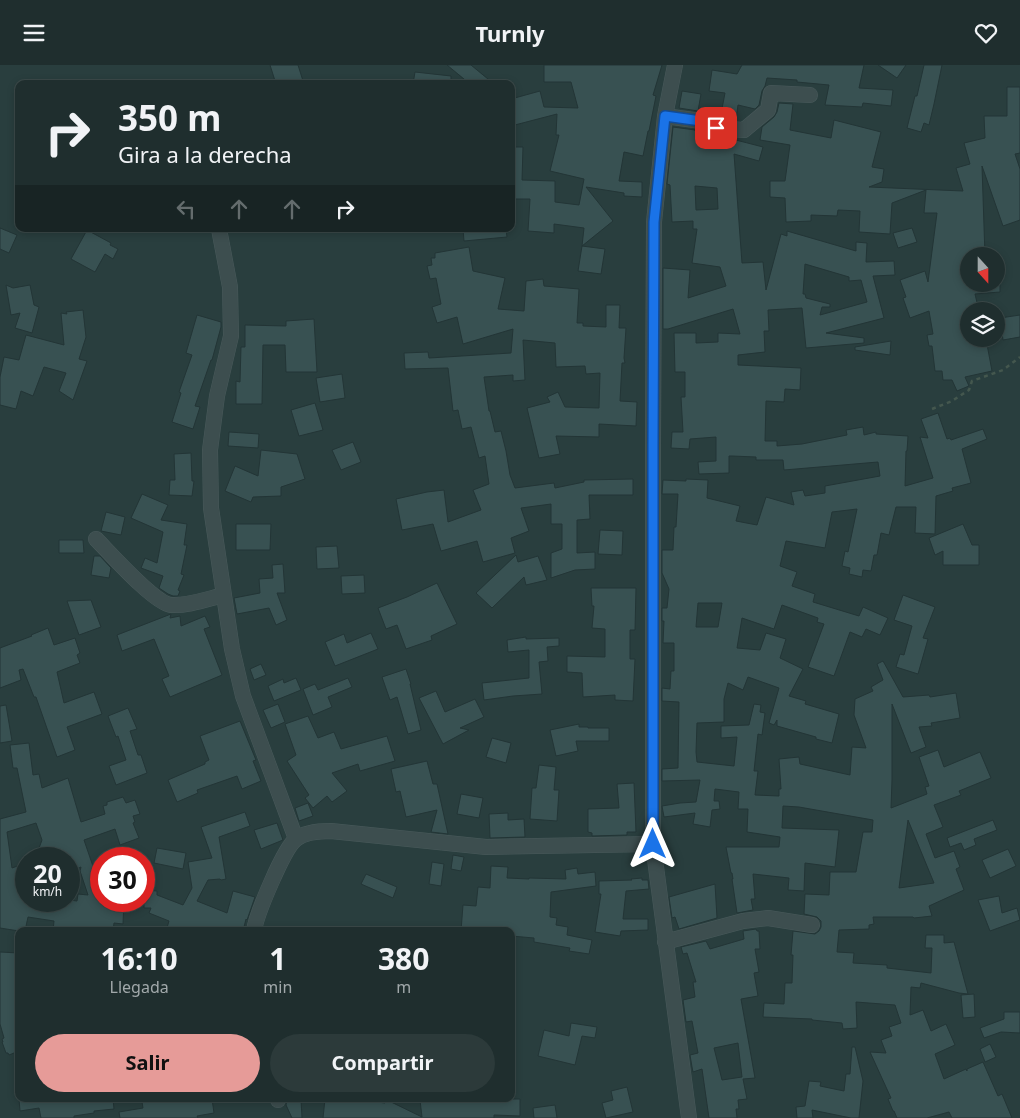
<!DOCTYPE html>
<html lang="es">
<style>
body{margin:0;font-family:"Noto Sans",sans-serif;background:#2c3a3a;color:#f1f3f6;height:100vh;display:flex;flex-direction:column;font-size:19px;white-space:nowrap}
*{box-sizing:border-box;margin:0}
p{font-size:16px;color:#a1a8aa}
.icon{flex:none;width:28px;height:28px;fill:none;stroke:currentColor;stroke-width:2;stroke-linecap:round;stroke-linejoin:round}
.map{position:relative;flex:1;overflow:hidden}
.panel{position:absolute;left:15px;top:862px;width:500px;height:175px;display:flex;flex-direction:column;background:#1f2e2e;border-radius:10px;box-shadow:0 2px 8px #0003,0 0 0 1px #3c4a4a}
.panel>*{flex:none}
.top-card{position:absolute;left:15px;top:15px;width:500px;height:152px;border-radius:10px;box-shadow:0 2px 8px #0003,0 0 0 1px #3c4a4a;background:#1f2e2e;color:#f1f3f6;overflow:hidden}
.needle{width:32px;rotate:159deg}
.tools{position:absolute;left:960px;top:182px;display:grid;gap:10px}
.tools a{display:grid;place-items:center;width:45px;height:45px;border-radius:50%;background:#1f2e2e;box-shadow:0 2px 8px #0003,0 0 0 1px #3c4a4a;font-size:25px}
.speed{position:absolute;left:15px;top:782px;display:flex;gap:10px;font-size:25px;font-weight:700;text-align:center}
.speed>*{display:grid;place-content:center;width:65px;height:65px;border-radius:50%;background:#1f2e2e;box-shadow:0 2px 8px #0003,0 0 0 1px #3c4a4a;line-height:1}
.speed small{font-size:12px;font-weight:400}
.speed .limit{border:8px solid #d22;background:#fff;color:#111}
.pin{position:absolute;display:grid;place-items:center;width:42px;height:42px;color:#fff;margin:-21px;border-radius:10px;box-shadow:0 2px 8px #0006}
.me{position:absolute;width:55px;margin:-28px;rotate:0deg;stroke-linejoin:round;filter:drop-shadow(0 0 4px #0008)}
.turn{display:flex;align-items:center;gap:18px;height:105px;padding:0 20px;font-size:22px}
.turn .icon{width:65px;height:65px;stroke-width:2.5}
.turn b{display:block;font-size:35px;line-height:42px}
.lanes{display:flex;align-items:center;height:48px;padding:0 20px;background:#0003;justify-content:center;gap:25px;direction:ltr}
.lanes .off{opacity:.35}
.eta{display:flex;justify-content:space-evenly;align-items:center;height:85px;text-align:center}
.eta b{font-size:30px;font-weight:700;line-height:35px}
.cta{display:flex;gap:10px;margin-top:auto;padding:10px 20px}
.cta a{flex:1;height:58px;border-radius:30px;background:#e69b98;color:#111;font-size:20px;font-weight:700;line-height:58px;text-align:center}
.cta a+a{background:#2c3a3a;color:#f1f3f6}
header{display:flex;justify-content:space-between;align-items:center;height:65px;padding:0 20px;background:#1f2e2e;font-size:22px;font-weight:700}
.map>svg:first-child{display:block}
.building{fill:#385152;stroke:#233536;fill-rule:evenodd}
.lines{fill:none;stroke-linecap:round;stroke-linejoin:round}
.minor-casing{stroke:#495a5b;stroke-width:16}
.path{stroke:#44574e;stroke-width:2.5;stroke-dasharray:4 4;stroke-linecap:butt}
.minor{stroke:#3d4e4f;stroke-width:15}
.route-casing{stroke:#114b97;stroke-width:12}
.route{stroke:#1a73e8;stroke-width:9}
</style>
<header><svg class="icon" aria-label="menu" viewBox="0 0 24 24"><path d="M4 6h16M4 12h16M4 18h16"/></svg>Turnly<svg class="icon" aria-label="heart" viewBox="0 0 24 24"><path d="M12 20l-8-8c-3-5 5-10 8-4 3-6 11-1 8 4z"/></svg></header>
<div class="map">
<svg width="1020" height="1053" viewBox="0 0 1020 1053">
<rect width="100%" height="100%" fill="#293e3e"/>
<!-- building -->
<path class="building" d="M270 0H298L304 19H276Z
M447 0H471L494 19H470Z
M544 0H662L653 30 656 31 649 66H648L643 91 624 87 619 116 642 117V132L624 131V128L586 122 613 156 582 181 584 163 554 159V168L528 166 530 134H511V82H523L522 115 555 116V137L579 140 584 114 550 106 559 70H556L557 49 511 61V34L540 26 544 42 578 43 571 17H544Z
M742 0H864L859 23 893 25 891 41 863 38 862 42 825 40 829 20 797 17V15L767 13 765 21 762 26 759 40 755 44 738 40 736 55 720 54 725 28 709 26 712 5 737 9Z
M878 0H906L897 13Z
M924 0H942L934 39 929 60 924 58 921 67 907 63 915 31H917Z
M415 7 451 11V19H413Z
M1007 22H1020V88L1015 89 1020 104V155L1003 161 982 101 985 191H969V219H1000V227L975 229 979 246H969V274H986L992 306 965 312 969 321 957 326 952 315H943L942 306H935L932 281H929L927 270 933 269 929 246 910 253 903 233 906 232 900 215 925 206 928 217 937 148H924L926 125 892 138 890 169 859 167 860 146 838 145 837 151 811 150V156L786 157 785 133 770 132V116H785L790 80 760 75 762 62 774 52 777 47 779 38 793 39 790 65 831 73 834 55 881 67 872 102 884 104 882 117 869 122 963 126 956 103 970 99 964 78 985 73 984 51H1007Z
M682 26 701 29 698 46 679 43Z
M673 62 695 65V66H701L715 72 732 74 763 82 759 96 734 89 742 198 763 197 766 225 781 169 787 171V166L856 186V177L867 178 866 197 894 196 895 210 873 211 884 253 826 268 864 273V278L806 283 802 243 768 245 769 266H764L765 287 738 290V300L801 303 800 325 785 324 784 337 766 336 765 376H777V381L802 379 847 370 846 365 863 362 864 370 876 367V369L908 371 907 386H906L905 421 933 413 920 372 928 373 921 354 938 348 947 374 950 373 951 375 983 364 987 374 962 384 971 418 952 423 953 426 936 431 935 469 915 468 916 442H896L889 470 881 468 877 490H874L871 506 863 505 862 512 849 509 850 503 842 501 845 486 848 487 857 444 832 447 825 483 786 476 780 501 797 507 792 521 815 529 813 537 859 551 863 542 888 553 880 570 866 564 862 572 850 567 834 611 808 602 824 559 817 557 818 553 782 540 774 564 742 553 737 583 760 585 766 568 786 574 780 593 803 604 789 631 806 636 805 639 839 649 832 678 816 674V672L777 661V655L774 660 769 658 779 623 748 612 743 625 728 618 724 634V657L697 658 696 687 697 697 734 701 737 672 721 673V661L749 660 754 639 761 640 760 647 765 648 762 670 758 669 754 706H758L755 730 779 731V724H781L779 694 799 692 800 699 850 710 852 682 866 683 854 650 855 634 873 626 871 622 883 615 877 599 883 596 903 632 929 630 930 632 956 628 960 653 931 658 932 661 919 662 926 682 911 688 892 639V715L891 743 927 729 925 722 929 721 919 692 938 685 944 702 980 687 991 713 959 726 961 730 934 740 943 762 926 769 935 793 954 786 960 802 956 804 964 825 929 841 932 851 914 853 913 852H873L874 859 869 860V864L839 865 837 887 854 888 853 898 887 900V903L931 908 932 883H925L926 870H944V878L954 877 968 929 959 928 921 918 920 923 911 922 910 950 923 945 931 966 946 959 955 980 935 989 944 1014 966 1004 967 1006V1004L983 997 998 1031 1002 1029 1012 1053H952L949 1047 927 1053H897L894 1046H893L888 1034 891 1033 870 987 886 988 881 975 892 971 889 962 901 958 895 940 856 937 857 963 843 964 842 958 812 955V954L763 952 764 938 784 939 785 918H792L793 890H791L793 866 815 869 819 866 821 862V856L817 852 804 849 805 829 829 830 830 807H856L863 767H872L873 755 799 742 783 741 782 763 839 765 835 802 805 798 804 826 788 825 789 813 753 809 755 834H751L753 845 737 848 732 814H733L732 808H731L726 782H779L780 772 747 767 748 744H738L739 727 715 724 714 736H719L720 744 712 745 710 762 693 759 695 748 664 752 662 741 680 738 696 737 700 715 662 716V704L678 703 679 637 662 636V623L670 624 671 606H674V578H663L664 556H662V543H667L669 524 662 508V485H673L674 462H676L678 429H662L663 415 686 416V414L708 415 707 433 740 441 736 456 757 460 766 432 794 440 791 427 803 425 805 431 825 428V421L880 411 878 397 784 405 783 395H756V392L732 391H729V408L699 409 698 397 716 396V372L690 374 689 384 671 383 672 367H683L681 332H685V307H675L674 268H696V278L718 277V268L740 269 733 244 668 264H663V203L690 205 688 233 726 221 720 202 692 198 697 164H693V156L672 157 670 120 667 119ZM695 121 717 123 718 144 696 145ZM805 199 849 212V216L861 215 867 237 820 250 822 242H830V239L806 233 805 229H803ZM698 538H722L718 562H696ZM908 755 934 818 899 823Z
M0 163 17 170 9 188 0 184Z
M912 163 917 177 898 183 893 168Z
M463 164H506L507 172 464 176Z
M87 165 111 178 110 180 118 184 113 194 105 189 95 207 71 194Z
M582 181 605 184 601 209 578 206Z
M469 182 473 206 505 213 498 244 524 246 526 216 543 214 544 221 579 224 577 258H583V261L606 262V240H620L619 263H626L624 293 625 298H622L620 336 637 337 636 361 599 359V372L556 371 560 389 539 393 527 343 550 337 547 332 558 327 565 342 599 343 600 308 586 309 585 301 556 302 555 278 523 275 525 315 513 316V310L484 312 489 346H490L495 367 501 366 506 386 510 410 515 423 554 418 555 423 584 417V415L633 414V430H589L590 454 577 455V488L595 487V504L575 505 551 513V488L562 484V459H551V439L521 443 529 466 511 473 515 488 483 497 477 476 441 486 433 459 402 465 396 434 427 427 444 425 448 457 481 445 473 425 489 419 485 391 479 393 471 362 462 364 458 345 453 346 448 303 405 304 404 288 428 287 429 293 511 288 513 264 463 279 457 252 437 258 432 242 441 239 436 213 430 214 427 201 432 200 431 193H435V188Z
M6 220 13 223 30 220 34 240 39 242 32 268 15 263 20 248 11 250Z
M83 245 86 272 79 294 87 296 73 335 59 326 66 308 44 302 33 331 21 326 16 344 0 340V312L4 292 19 295 26 270 64 280 61 248 67 249 66 247Z
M197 250 221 257V262L212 295H211L195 341 200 342 193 364 172 357 181 328 179 327 192 290 186 288Z
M1020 250V272L1003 275 1000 253Z
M314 254 317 307H286L285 280H263L262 339H236V316L240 317 241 282H245V260L286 261V256Z
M891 276 890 290 855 285V282Z
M342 309 345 333 320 337 316 313Z
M315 338 323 365 299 371 291 345Z
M229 367 259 369 258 383 228 381Z
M353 377 361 397 341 405 332 385Z
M261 385 297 389 305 414 281 422V431L253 432 251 437 225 426 235 401 258 411Z
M191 388 192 416H194L192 431 169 430 170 415H175L174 389Z
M142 429 168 440 161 455 187 459 184 480H187L181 509 184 510 178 525 180 526 178 531H173L168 529 159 523 163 511 141 503 145 493 157 498 163 467 131 453Z
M106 447 125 452 121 470 101 466Z
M236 459H271L270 485H236Z
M963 459 972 480H979V500H943V486L935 490 929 473Z
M600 465 623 466 622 490 598 489Z
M59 475H83L84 488H59Z
M337 481 339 503 317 504 316 482Z
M516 490 518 497 538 491 547 515 526 520 524 512 492 543 476 528Z
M94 491H100L111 503 109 513 91 510Z
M283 499 285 528H277L287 555 276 560 269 543 237 549 234 533 260 528 259 514 273 513 272 500Z
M364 510 365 528 342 529 341 511Z
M437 518 457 559 431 571 432 575 406 584 397 560 386 564 378 543 407 532Z
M591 523H636L635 565H630V594H635L633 636 615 635V630L583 632 582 608 567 607V591L605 592V564L592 563 594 541H592Z
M903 530 935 542 923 573 928 574 918 609 896 602 900 589 904 590 912 561 894 555Z
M91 535 101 562 79 570 67 536Z
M171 549 170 553 180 551 181 561 205 551 210 562 204 564 222 610 170 632 162 614 169 611 154 574 122 586 117 570Z
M48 563 54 580 75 573 80 588 77 590 80 598 57 607 64 638 94 627 102 649 67 662 75 685 57 692 36 632H34L23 604 19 605 21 615 0 623V583L32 571 31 570Z
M371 568 378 584 335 601 325 577 344 569 347 578Z
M526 572V574L559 573V581L547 582 548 596 539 597 542 629 513 631 484 635 482 618 529 613V585L508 587 507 575Z
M261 599 266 610 254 615 250 604Z
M406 604 411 619H410L421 665 408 669 397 632 390 635 382 612Z
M296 613 301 625 274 636 268 621 283 614 284 618Z
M348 613 352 622 328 632 332 642 313 650 303 624 315 619 318 625Z
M436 626 445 647 475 634 484 652 460 663 469 665 443 679 419 633Z
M278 639 285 657 271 663 263 645Z
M6 640 12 676 0 678V641Z
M128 643 137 664 130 666 138 690H141L147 708 116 720 109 701 126 695 118 671 116 672 108 651Z
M308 651 318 673 334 667 341 684 387 671 395 696 360 706 358 699 332 708 347 726 332 737 327 731 313 743 305 733 309 730 287 696 296 690 285 659Z
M240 656 256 695 253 696 261 716 242 724 237 711 197 725 198 728 177 737 168 715 205 699V697L209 695 200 671Z
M579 659V662H588V663H609V676H576L578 686 556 691 550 665Z
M492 673 511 678 506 698 486 692Z
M29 678 33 710 39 709 42 723 68 713 81 757 105 749 103 741 107 740V737L123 732 126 738 135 735 140 749 133 751 135 757 133 758 139 773 120 780 115 764 84 775 96 810 101 808V836H124L123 859 114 858 113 866H53L54 856 28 852 25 866H19L0 863V754L26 747 17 703H13L10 680ZM36 758 42 775 35 794H69V807L81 802 80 806 88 830 78 829 77 836 69 835V836H26V824H20L26 822V798L12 803 7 767Z
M427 696 433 719H437L448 769 431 767 437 745 406 752 400 726 396 727 391 704Z
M539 700 556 702 554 725H559L557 756 530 754 532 723H536Z
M634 718 636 767H627V770L592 771V768L588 767V744L619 743 617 719Z
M461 729 483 733 479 753 457 749Z
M308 738 313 751 299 756 295 743Z
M245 747 250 761 219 772 226 814 221 815 220 814 208 815 197 836 227 848 233 826 255 832 247 855 246 854 243 866H166L169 856 149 848 151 843H144V825L157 826V830L183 840 192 823 188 797 212 793 201 762Z
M508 748V755L524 754 525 772 490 773 489 749Z
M993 755 997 765 974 774 976 780 964 785 961 778 950 782 947 773Z
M277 758 283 775 261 784 254 765Z
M157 783 186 788 183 804 154 798Z
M1008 784 1016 801 990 813 982 795Z
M453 790 464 792 461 806 451 804Z
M432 797 444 799 441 821 429 819Z
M491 801 508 802 507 813 529 814V813L566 814 565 805 577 803 578 809 595 807 596 821 551 827 550 852 557 853 556 860 568 862 567 870 592 875 589 889 569 886 570 883 534 877V873L511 871V866H461L463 840 476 841 478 822 490 823Z
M366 809 397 822 393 833 361 819Z
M642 813V815H648L649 824 626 826 623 854H648V865L621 866 620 871 595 867 601 829H599V816L632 815 631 814Z
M715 819 717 853 679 864 675 852 672 853 669 832Z
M999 831 1002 848 1017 843 1020 855 990 866 978 835Z
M756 864 757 866H759L760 884H755L759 907 754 908 758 931 741 934 755 1013 743 1014 747 1034 738 1035 739 1044H736L737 1053H709L702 1004 693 1007 692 1002 690 990 698 988 692 956 686 957 683 935 695 932 693 917H696L687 888 683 889 681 882 706 876 710 884 744 874 743 866ZM738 978 742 1012 722 1015 714 983Z
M0 887 19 888V986L9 990 8 988H6L2 977H3L2 974 4 973 0 959Z
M974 929 975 952 963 953 961 930Z
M1004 947H1020V968L1001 967 984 973 980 963 1004 954Z
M571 958 597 962 595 973 582 971 575 1000 538 991 544 965 569 971Z
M990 979 996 992 985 997 980 984Z
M852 982H855L863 1016 859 1053H851L812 1045 813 1053H797L796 1042 805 1041 809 1016 821 1017 820 1021 844 1026 846 1009H850Z
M627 1022 633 1047 606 1053 602 1038 613 1035 611 1026Z
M19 1034H113L114 1044 94 1046V1048L74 1051V1053H41L39 1043 20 1046Z
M159 1034H212L214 1048 197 1051 198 1053H120L119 1047 143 1043 142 1037Z
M287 1034H301L302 1053H292L286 1040Z
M325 1034H355L385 1038 387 1035 422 1052 420 1035 437 1034H520V1051L494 1050V1053H323Z
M555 1040 557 1053H534L533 1043Z"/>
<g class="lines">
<!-- minor casing -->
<g class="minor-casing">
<path id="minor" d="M675 0 665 51 654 157 653 380V779L689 1053
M665 51 701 56 716 63 744 65 768 45 771 28 810 30
M219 164 230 222 231 271 217 331 210 385 211 443 232 584 243 631 296 774
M96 474C110 488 154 538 171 540 188 541 207 534 224 530
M254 866C256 850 284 783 296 774 305 767 320 766 331 766L486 782 653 779
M665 877 743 856 768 853 812 860
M278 1034V1035"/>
</g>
<!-- path -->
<path class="path" d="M932 344 952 336 969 325 972 316 1003 305 1020 292"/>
<!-- minor -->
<use href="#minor" class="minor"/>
</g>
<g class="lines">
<!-- route casing -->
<g class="route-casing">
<path id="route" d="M653 779V380L654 157 665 51 701 56 716 63"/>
</g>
<!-- route -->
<use href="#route" class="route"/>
</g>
</svg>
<div class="tools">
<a><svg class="needle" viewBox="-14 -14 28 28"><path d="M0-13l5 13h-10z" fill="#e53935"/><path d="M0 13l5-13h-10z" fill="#a1a8aa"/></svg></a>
<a><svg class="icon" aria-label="layers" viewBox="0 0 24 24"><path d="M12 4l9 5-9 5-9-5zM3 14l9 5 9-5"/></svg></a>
</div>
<div class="speed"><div>20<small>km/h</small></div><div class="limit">30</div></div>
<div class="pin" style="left:716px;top:63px;background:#d93025"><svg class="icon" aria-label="arrive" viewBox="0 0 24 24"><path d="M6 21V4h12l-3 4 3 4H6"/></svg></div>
<svg class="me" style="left:653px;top:779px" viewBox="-20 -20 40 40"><path d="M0-17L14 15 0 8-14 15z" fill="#1a73e8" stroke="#fff" stroke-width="4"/></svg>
<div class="top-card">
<div class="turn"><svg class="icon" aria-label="right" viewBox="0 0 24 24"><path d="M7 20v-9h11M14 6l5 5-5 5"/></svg><div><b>350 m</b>Gira a la derecha</div></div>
<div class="lanes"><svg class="icon off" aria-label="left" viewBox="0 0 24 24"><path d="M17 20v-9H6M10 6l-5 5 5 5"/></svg><svg class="icon off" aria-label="ahead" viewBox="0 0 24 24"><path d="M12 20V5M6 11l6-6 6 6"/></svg><svg class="icon off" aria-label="ahead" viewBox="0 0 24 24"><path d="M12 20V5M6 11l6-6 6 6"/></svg><svg class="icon" aria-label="right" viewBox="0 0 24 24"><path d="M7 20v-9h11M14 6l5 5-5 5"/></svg></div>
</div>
<section class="panel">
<div class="eta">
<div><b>16:10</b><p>Llegada</p></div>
<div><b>1</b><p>min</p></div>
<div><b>380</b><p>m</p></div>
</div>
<div class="cta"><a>Salir</a><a>Compartir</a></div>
</section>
</div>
